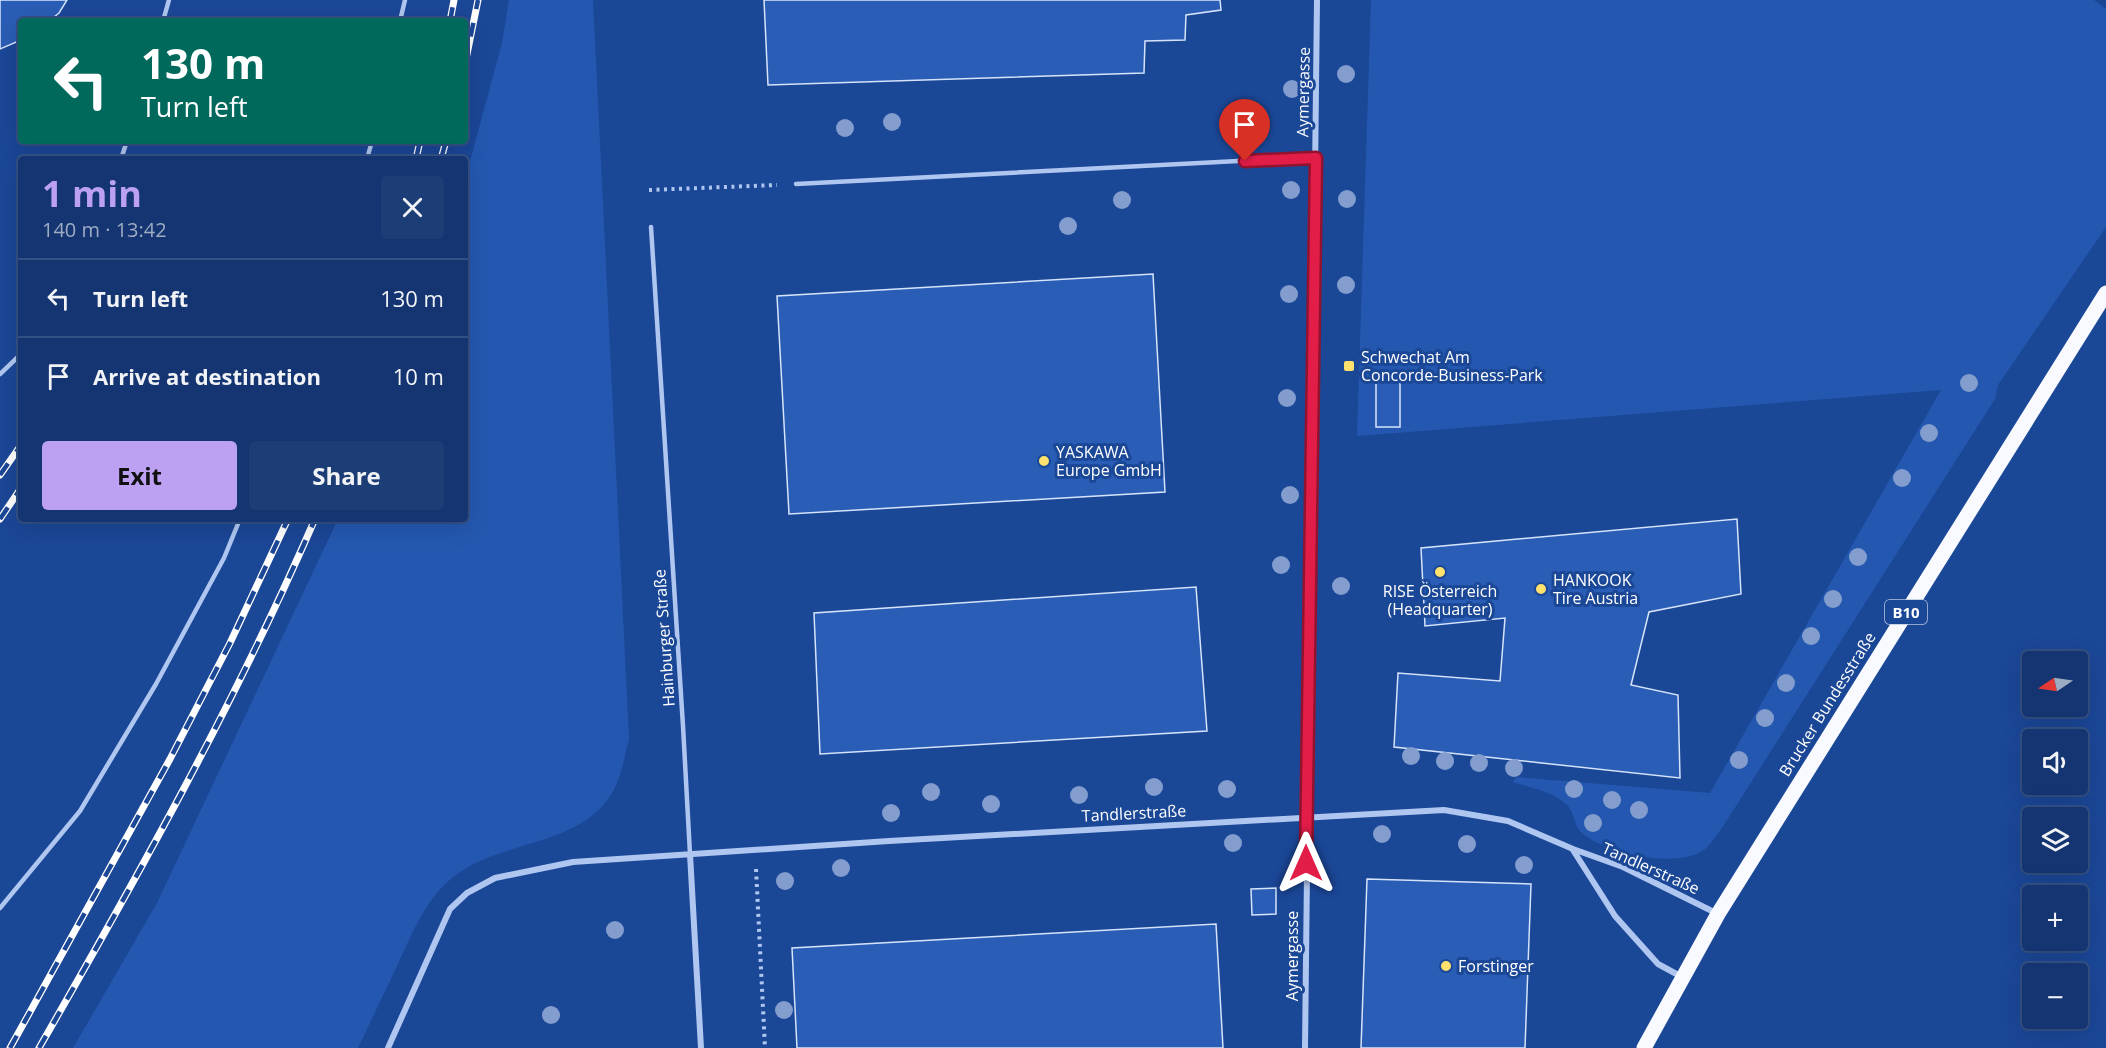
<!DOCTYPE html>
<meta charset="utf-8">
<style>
body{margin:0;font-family:"Open Sans",sans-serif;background:#1d3d76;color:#f1f3f6;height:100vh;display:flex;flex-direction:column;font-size:22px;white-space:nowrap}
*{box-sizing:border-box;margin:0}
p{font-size:20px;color:#9dabc3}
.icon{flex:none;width:33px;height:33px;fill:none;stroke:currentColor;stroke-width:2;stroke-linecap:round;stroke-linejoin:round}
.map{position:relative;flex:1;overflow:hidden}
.drawer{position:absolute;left:18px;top:156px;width:450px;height:366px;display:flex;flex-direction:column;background:#143571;border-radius:6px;box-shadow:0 6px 24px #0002,0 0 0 2px #335084}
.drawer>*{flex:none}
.guide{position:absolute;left:18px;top:18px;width:450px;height:126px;border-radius:6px;box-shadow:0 6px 24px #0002,0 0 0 2px #335084;background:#00695c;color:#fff;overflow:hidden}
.needle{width:39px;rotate:257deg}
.fabs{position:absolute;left:2022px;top:651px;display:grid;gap:12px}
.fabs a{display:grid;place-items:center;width:66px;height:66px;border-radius:6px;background:#143571;box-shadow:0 6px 24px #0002,0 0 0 2px #335084;font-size:30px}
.pin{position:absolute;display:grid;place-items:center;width:51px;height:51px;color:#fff;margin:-62px -26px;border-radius:50% 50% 50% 0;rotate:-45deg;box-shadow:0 0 6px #0007}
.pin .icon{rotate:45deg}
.me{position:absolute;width:66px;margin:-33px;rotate:0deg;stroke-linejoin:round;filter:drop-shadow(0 0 4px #0008)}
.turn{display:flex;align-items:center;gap:21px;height:126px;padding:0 24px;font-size:27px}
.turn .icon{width:78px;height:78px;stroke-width:2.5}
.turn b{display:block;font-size:42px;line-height:51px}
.round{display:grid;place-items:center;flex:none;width:63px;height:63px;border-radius:6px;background:#1d3d76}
.overview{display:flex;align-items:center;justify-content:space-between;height:102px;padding:0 24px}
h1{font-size:36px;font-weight:700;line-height:45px;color:#bca0f2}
.button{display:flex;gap:12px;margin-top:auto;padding:12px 24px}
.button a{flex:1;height:69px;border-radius:6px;background:#bca0f2;color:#111;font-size:24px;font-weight:700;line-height:69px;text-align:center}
.button a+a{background:#1d3d76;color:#f1f3f6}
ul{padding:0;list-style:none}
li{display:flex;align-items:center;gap:18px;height:78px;padding:0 24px;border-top:2px solid #335084}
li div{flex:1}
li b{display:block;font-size:22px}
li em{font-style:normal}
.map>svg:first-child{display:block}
.green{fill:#2458b0}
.building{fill:#2a5db5;stroke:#d6e4fb;stroke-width:1.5}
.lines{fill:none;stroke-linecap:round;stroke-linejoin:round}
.path{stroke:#afc7f0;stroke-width:4;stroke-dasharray:3 4.5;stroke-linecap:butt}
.lane{stroke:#afc7f0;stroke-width:4.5}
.street{stroke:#afc7f0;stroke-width:6}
.primary{stroke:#f8faff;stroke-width:15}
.rail-casing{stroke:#fff;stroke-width:7}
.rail{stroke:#1b4797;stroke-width:4.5;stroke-dasharray:14;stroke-linecap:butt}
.tree{fill:#829dce}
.route-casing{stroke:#92132f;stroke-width:15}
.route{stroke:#e11d48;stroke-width:10}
.poi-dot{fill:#ffe16e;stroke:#1b4797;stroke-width:2}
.labels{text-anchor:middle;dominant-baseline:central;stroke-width:6;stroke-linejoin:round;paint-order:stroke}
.shield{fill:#1b4797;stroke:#bbc8e0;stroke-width:1.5}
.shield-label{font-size:15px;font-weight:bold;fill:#fff}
.street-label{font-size:16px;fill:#fff;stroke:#1b4797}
.poi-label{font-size:16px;fill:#fff;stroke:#1b4797;text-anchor:start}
</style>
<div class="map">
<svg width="2106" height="1048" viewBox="0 0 2106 1048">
<rect width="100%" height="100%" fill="#1b4797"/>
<!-- green -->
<path class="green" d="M509 0H593L629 739C625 753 623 769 617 783 589 849 501 837 452 878 425 900 412 934 397 966 384 993 371 1021 358 1048H73L157 903 338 519H465V180L502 43Z
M1371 0H2094L2106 9V227L1998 385 1995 399 1729 817C1723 826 1712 844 1704 850 1675 869 1607 854 1582 833 1572 825 1577 810 1561 800 1548 791 1528 787 1513 782L1516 777 1710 793 1941 390 1357 436Z"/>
<!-- building -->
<path class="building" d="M0 0H67L59 13 49 21H21V40L0 49Z
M764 0H1220L1221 10 1186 15 1185 40 1145 41 1144 73 768 85Z
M1153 274 1165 492 789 514 777 296Z
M1376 374H1400V427H1376Z
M1737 519 1741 594 1649 612 1631 685 1678 695 1680 778 1394 747 1398 673 1500 681 1505 618 1425 626 1421 548Z
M1196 587 1207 731 820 754 814 613Z
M1367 879 1531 884 1525 1048H1361Z
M1276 888V914L1252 915 1251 889Z
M1216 924 1223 1048H797L792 948Z"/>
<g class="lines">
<!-- path -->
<path class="path" d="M649 190 777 185
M756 869 765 1048"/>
<!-- lane -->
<path class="lane" d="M163 21 169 0
M400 21 405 0
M121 159 127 141
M367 159 372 141
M796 184 1316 157
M651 227 683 726 690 854
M0 374 21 354
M0 908 80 811 156 684 224 558 240 519"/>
<!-- street -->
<path class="street" d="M1573 850 1615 916 1658 964 1682 977
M690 854 701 1048
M388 1048 450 909 467 893 495 878 573 862 889 841 1444 810 1508 821 1573 849 1623 867 1718 914
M1305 1048 1317 0"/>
<!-- primary -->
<path class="primary" d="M1644 1048 1718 914 2106 293"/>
<!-- rail casing -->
<g class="rail-casing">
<path id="rail" d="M450 21 454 0
M465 64 478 0
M416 159 420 141
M441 159 446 141
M0 475 21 445
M0 519 21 488
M10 1048 170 759 230 643 288 519
M39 1048C138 876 236 701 315 519"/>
</g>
<!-- rail -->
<use href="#rail" class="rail"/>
</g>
<!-- trees -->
<g class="tree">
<circle cx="1346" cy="74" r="9"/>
<circle cx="1292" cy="89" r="9"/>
<circle cx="892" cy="122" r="9"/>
<circle cx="845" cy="128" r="9"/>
<circle cx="1291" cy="190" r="9"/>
<circle cx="1347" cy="199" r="9"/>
<circle cx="1122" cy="200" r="9"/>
<circle cx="1068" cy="226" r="9"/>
<circle cx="1346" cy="285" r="9"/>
<circle cx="1289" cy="294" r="9"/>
<circle cx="1969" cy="383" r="9"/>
<circle cx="1287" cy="398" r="9"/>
<circle cx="1929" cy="433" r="9"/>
<circle cx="1902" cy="478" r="9"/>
<circle cx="1290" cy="495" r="9"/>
<circle cx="1858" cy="557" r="9"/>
<circle cx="1281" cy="565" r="9"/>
<circle cx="1341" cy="586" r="9"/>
<circle cx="1833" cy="599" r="9"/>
<circle cx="1811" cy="636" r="9"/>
<circle cx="1786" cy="683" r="9"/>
<circle cx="1765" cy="718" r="9"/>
<circle cx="1411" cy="756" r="9"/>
<circle cx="1739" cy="760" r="9"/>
<circle cx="1445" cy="761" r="9"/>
<circle cx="1479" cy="763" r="9"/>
<circle cx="1514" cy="768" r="9"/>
<circle cx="1154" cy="787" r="9"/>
<circle cx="1227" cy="789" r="9"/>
<circle cx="1574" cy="789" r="9"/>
<circle cx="931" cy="792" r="9"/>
<circle cx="1079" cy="795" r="9"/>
<circle cx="1612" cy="800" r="9"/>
<circle cx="991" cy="804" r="9"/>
<circle cx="1639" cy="810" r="9"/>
<circle cx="891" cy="813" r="9"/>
<circle cx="1593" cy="823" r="9"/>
<circle cx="1382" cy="834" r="9"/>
<circle cx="1233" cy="843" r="9"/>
<circle cx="1467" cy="844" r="9"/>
<circle cx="1524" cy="865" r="9"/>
<circle cx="841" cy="868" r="9"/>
<circle cx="785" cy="881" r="9"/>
<circle cx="615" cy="930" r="9"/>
<circle cx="784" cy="1010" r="9"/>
<circle cx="551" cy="1015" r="9"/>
</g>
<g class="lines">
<!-- route casing -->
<g class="route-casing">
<path id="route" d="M1245 161 1316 158 1306 863"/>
</g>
<!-- route -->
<use href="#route" class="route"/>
</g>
<!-- markers -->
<g class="poi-dot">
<rect x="1343" y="360" width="12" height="12" rx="3"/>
<circle cx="1044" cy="461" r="6"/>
<circle cx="1440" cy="572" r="6"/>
<circle cx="1541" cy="589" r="6"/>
<circle cx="1446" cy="966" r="6"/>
</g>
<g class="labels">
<!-- shield labels -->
<rect class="shield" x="1885" y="600" width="42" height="24" rx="4.5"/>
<g class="shield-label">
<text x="1906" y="612">B10</text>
</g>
<!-- street labels -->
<g class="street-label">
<text transform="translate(1303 92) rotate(-89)">Aymergasse</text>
<text transform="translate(664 638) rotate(-94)">Hainburger Straße</text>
<text transform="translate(1827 704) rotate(-58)">Brucker Bundesstraße</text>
<text transform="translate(1134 813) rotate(-3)">Tandlerstraße</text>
<text transform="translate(1651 868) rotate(24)">Tandlerstraße</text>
<text transform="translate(1292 956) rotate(-90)">Aymergasse</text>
</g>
<!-- poi labels -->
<g class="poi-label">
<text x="1361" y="357">Schwechat Am<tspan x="1361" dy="18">Concorde-Business-Park</tspan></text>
<text x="1056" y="452">YASKAWA<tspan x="1056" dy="18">Europe GmbH</tspan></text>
<text x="1553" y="580">HANKOOK<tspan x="1553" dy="18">Tire Austria</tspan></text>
<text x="1440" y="591" text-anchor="middle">RISE Österreich<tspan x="1440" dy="18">(Headquarter)</tspan></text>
<text x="1458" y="966">Forstinger</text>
</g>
</g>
</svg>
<div class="fabs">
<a><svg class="needle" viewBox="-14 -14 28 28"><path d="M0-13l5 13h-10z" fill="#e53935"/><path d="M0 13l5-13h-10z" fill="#9dabc3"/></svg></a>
<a><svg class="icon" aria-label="sound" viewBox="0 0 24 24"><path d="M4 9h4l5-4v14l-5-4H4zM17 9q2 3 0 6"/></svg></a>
<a><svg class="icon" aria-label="layers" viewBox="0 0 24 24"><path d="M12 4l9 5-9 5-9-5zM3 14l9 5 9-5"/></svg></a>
<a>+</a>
<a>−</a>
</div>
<div class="pin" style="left:1245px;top:161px;background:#d93025"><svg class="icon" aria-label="arrive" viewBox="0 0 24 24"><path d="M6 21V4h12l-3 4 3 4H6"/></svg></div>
<svg class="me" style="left:1306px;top:863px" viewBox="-20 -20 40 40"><path d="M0-17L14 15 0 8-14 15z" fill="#e11d48" stroke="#fff" stroke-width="4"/></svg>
<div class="guide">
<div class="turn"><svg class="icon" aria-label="left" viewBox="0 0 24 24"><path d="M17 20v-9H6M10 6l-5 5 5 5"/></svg><div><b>130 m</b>Turn left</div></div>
</div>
<section class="drawer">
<div class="overview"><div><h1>1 min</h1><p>140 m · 13:42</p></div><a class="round"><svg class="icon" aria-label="close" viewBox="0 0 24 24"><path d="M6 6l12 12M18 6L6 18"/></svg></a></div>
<ul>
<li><svg class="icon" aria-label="left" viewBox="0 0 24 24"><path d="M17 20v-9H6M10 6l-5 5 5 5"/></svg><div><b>Turn left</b></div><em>130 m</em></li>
<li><svg class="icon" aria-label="arrive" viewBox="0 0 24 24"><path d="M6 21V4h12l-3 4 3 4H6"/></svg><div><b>Arrive at destination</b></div><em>10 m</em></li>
</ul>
<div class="button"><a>Exit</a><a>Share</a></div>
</section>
</div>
